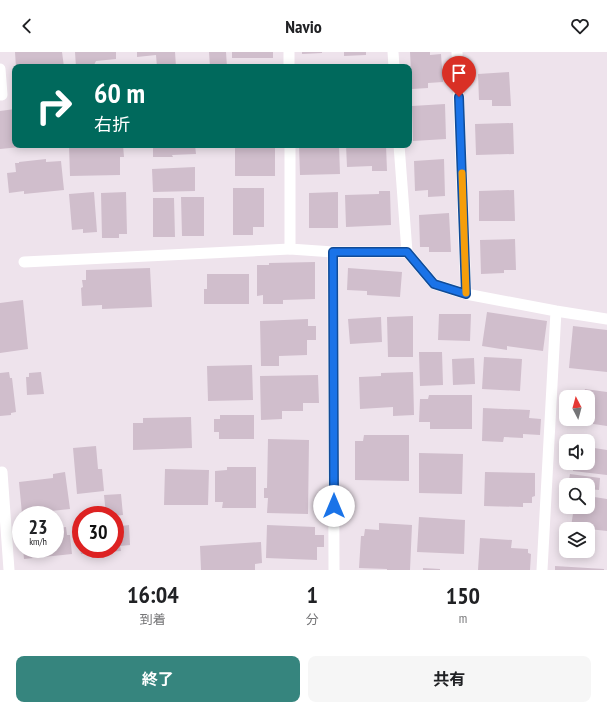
<!DOCTYPE html>
<html lang="ja">
<meta charset="utf-8">
<style>
body{margin:0;font-family:"PT Sans Narrow","Noto Sans JP",sans-serif;background:#f6f6f6;color:#202124;height:100vh;display:flex;flex-direction:column;font-size:15px;white-space:nowrap}
*{box-sizing:border-box;margin:0}
p{font-size:13px;color:#757577}
.icon{flex:none;width:22px;height:22px;fill:none;stroke:currentColor;stroke-width:2;stroke-linecap:round;stroke-linejoin:round}
.map{position:relative;height:518px;overflow:hidden}
.drawer{display:flex;flex-direction:column;background:#fff;flex:1}
.drawer>*{flex:none}
.hud{position:absolute;left:12px;top:12px;width:400px;height:84px;border-radius:8px;box-shadow:0 2px 10px #0003;background:#00695c;color:#fff;overflow:hidden}
.needle{width:26px;rotate:354deg}
.controls{position:absolute;left:559px;top:338px;display:grid;gap:8px}
.controls a{display:grid;place-items:center;width:36px;height:36px;border-radius:8px;background:#fff;box-shadow:0 2px 10px #0003;font-size:20px}
.speed{position:absolute;left:12px;top:454px;display:flex;gap:8px;font-size:20px;font-weight:700;text-align:center}
.speed>*{display:grid;place-content:center;width:52px;height:52px;border-radius:50%;background:#fff;box-shadow:0 2px 10px #0003;line-height:1}
.speed small{font-size:10px;font-weight:400}
.speed .limit{border:6px solid #d22;background:#fff;color:#111}
.pin{position:absolute;display:grid;place-items:center;width:34px;height:34px;color:#fff;margin:-41px -17px;border-radius:50% 50% 50% 0;rotate:-45deg;box-shadow:0 0 4px #0007}
.pin .icon{rotate:45deg}
.me{position:absolute;width:44px;margin:-22px;rotate:0deg;stroke-linejoin:round;filter:drop-shadow(0 0 3px #0008)}
.turn{display:flex;align-items:center;gap:14px;height:84px;padding:0 16px;font-size:18px}
.turn .icon{width:52px;height:52px;stroke-width:2.5}
.turn b{display:block;font-size:28px;line-height:34px}
.eta{display:flex;justify-content:space-evenly;align-items:center;height:68px;text-align:center}
.eta b{font-size:24px;font-weight:700;line-height:28px}
.action{display:flex;gap:8px;margin-top:auto;padding:8px 16px}
.action a{flex:1;height:46px;border-radius:8px;background:#36857e;color:#fff;font-size:16px;font-weight:700;line-height:46px;text-align:center}
.action a+a{background:#f6f6f6;color:#202124}
header{display:flex;justify-content:space-between;align-items:center;height:52px;padding:0 16px;background:#fff;font-size:18px;font-weight:700}
.map>svg:first-child{display:block}
.building{fill:#d0becc}
.lines{fill:none;stroke-linecap:round;stroke-linejoin:round}
.service{stroke:#fff;stroke-width:11}
.minor{stroke:#fff;stroke-width:11}
.route-casing{stroke:#114b97;stroke-width:10}
.route{stroke:#1a73e8;stroke-width:7}
.slow{stroke:#f59e0b;stroke-width:7}
</style>
<header><svg class="icon" aria-label="back" viewBox="0 0 24 24"><path d="M15 5l-7 7 7 7"/></svg>Navio<svg class="icon" aria-label="heart" viewBox="0 0 24 24"><path d="M12 20l-8-8c-3-5 5-10 8-4 3-6 11-1 8 4z"/></svg></header>
<div class="map">
<svg width="607" height="518" viewBox="0 0 607 518">
<rect width="100%" height="100%" fill="#eee3ec"/>
<!-- building -->
<path class="building" d="M15 0H62L64 15H16Z
M75 0H116V7L96 9 93 15H76Z
M137 0H175L176 15H157L156 3 137 5Z
M209 0H226L227 15H210Z
M232 0H273V6H232Z
M302 0H322V1L302 2Z
M344 0H366V3L344 4Z
M410 0H430V3L441 2 443 30 428 31V36L412 37Z
M509 20 511 54H492V48H479L478 22Z
M445 52 446 87 413 89 412 54Z
M15 57V93H20V95L0 97V59Z
M513 71 514 102 476 103 475 72Z
M69 93H123L124 105H120V123L70 124Z
M153 93H195L196 102 172 103 173 105H153Z
M235 93H275V124H235Z
M299 93H339L340 122 300 123Z
M346 93H386L387 119H372V114L347 115Z
M46 107V110L61 109 64 138 24 142V139L9 141 7 121 16 120 15 111H19V110Z
M444 107 445 144 428 145V138L415 139 414 109Z
M195 115V139L153 140 152 117Z
M233 136H264V175H253V183H233Z
M514 138 515 169H479V139Z
M379 139H390L391 173 346 175 345 143 379 142Z
M94 140 97 180 83 181V177L72 178 69 142Z
M126 140 127 182H119V186H102L101 141Z
M338 140V176H309V141Z
M181 145H204V184H182Z
M153 146H174L175 185H153Z
M449 161 451 200H429V195H420L419 163Z
M515 187 516 218H504V221L481 222 480 188Z
M315 210V247L283 248V252H263V243L257 244V213H269V211Z
M150 216 152 255 102 257V253L82 254 81 236 83 235 82 228H86V218Z
M348 216 402 220 400 245 367 243V239L347 238Z
M207 222H249V252H204V237H207Z
M23 248 28 297 0 301V251Z
M487 260 547 269 543 299 507 294V298L482 294Z
M439 262H471L470 289 438 288Z
M413 264V305H388L387 265Z
M381 265 382 290 350 292 348 267Z
M308 267V274H316V288H307V303L279 304V314H261L260 269Z
M573 274 607 278V320L569 316Z
M419 300H442L443 333 420 334Z
M484 305 522 307 520 339 482 337Z
M474 306 475 332 453 333 452 307Z
M252 313 253 348 208 349 207 314Z
M9 320 10 326H12L16 360 11 361V363L0 364V321Z
M41 320 44 342 27 343 26 325H29V321Z
M413 320 414 363 393 364V355L360 357 359 325 381 324V321Z
M318 323 319 351H303V359H282V367L261 368 260 324Z
M585 337 607 340V374L580 370V367H588V345H577V343L583 344Z
M429 343H472V377H430V370H419L420 347H428Z
M483 356 530 358 529 366 541 367 540 383 523 382V386L504 385 503 390 482 389Z
M220 363H254V387H219V380H214V367H220Z
M191 365 192 396 133 398V371H143V366Z
M364 383H409V429L355 428V389H363Z
M268 387 309 388 308 462 267 461 268 446H264V436H267Z
M96 394 98 417H102L104 439 77 442 73 396Z
M588 395 607 398V423L573 419V411H588Z
M419 401 463 402 462 442 419 441Z
M227 415H256V456H222L223 450H215V419L227 418Z
M165 417 209 418 208 453H164Z
M65 420 70 457 22 462 19 430 53 426V422Z
M485 420 535 421V444L532 445V451H523V455L484 454Z
M570 422 600 426 599 438 588 437V433H568Z
M121 442 123 463 115 464V463H106L104 443Z
M588 444 607 447V479L571 475 574 455H588Z
M98 460 99 463H87V461Z
M419 465 465 468 464 502 417 500Z
M121 467V474L129 473 130 493 120 494 121 499 81 502 80 497H115V468Z
M78 470H81V494H80Z
M379 471 412 473 410 518H387V517L359 516 361 484H364L365 477 379 478Z
M267 473 315 475V483H324V495H317V508L266 506Z
M66 475 67 483H70L72 502 24 507 23 497H55V476Z
M480 486 512 488 511 496 528 497V501L531 502 530 518H478Z
M261 490 262 511 255 512V518H201L200 494Z
M555 514 604 517V518H555Z
M423 516 440 517V518H423Z"/>
<g class="lines">
<!-- service -->
<path class="service" d="M24 210 290 197"/>
<!-- minor -->
<path class="minor" d="M289 0V15
M393 0 394 15
M457 0 466 242
M0 17 2 43H0
M290 93V197L333 200H407L399 93
M333 200 334 518
M407 200 434 232 466 242 556 259 607 267
M2 420 9 518
M542 518 556 259"/>
</g>
<g class="lines">
<!-- route casing -->
<g class="route-casing">
<path id="route" d="M334 454 333 200H407L434 232 466 242 459 45"/>
</g>
<!-- route -->
<use href="#route" class="route"/>
<!-- slow -->
<path class="slow" d="M462 121 466 241"/>
</g>
</svg>
<div class="controls">
<a><svg class="needle" viewBox="-14 -14 28 28"><path d="M0-13l5 13h-10z" fill="#e53935"/><path d="M0 13l5-13h-10z" fill="#757577"/></svg></a>
<a><svg class="icon" aria-label="sound" viewBox="0 0 24 24"><path d="M4 9h4l5-4v14l-5-4H4zM17 9q2 3 0 6"/></svg></a>
<a><svg class="icon" aria-label="search" viewBox="0 0 24 24"><circle cx="10" cy="10" r="6"/><path d="M15 15l6 6"/></svg></a>
<a><svg class="icon" aria-label="layers" viewBox="0 0 24 24"><path d="M12 4l9 5-9 5-9-5zM3 14l9 5 9-5"/></svg></a>
</div>
<div class="speed"><div>23<small>km/h</small></div><div class="limit">30</div></div>
<div class="pin" style="left:459px;top:45px;background:#d93025"><svg class="icon" aria-label="arrive" viewBox="0 0 24 24"><path d="M6 21V4h12l-3 4 3 4H6"/></svg></div>
<svg class="me" style="left:334px;top:454px" viewBox="-20 -20 40 40"><circle r="19" fill="#fff"/><path d="M0-13L10 11 0 6-10 11z" fill="#1a73e8"/></svg>
<div class="hud">
<div class="turn"><svg class="icon" aria-label="right" viewBox="0 0 24 24"><path d="M7 20v-9h11M14 6l5 5-5 5"/></svg><div><b>60 m</b>右折</div></div>
</div>
</div>
<section class="drawer">
<div class="eta">
<div><b>16:04</b><p>到着</p></div>
<div><b>1</b><p>分</p></div>
<div><b>150</b><p>m</p></div>
</div>
<div class="action"><a>終了</a><a>共有</a></div>
</section>
